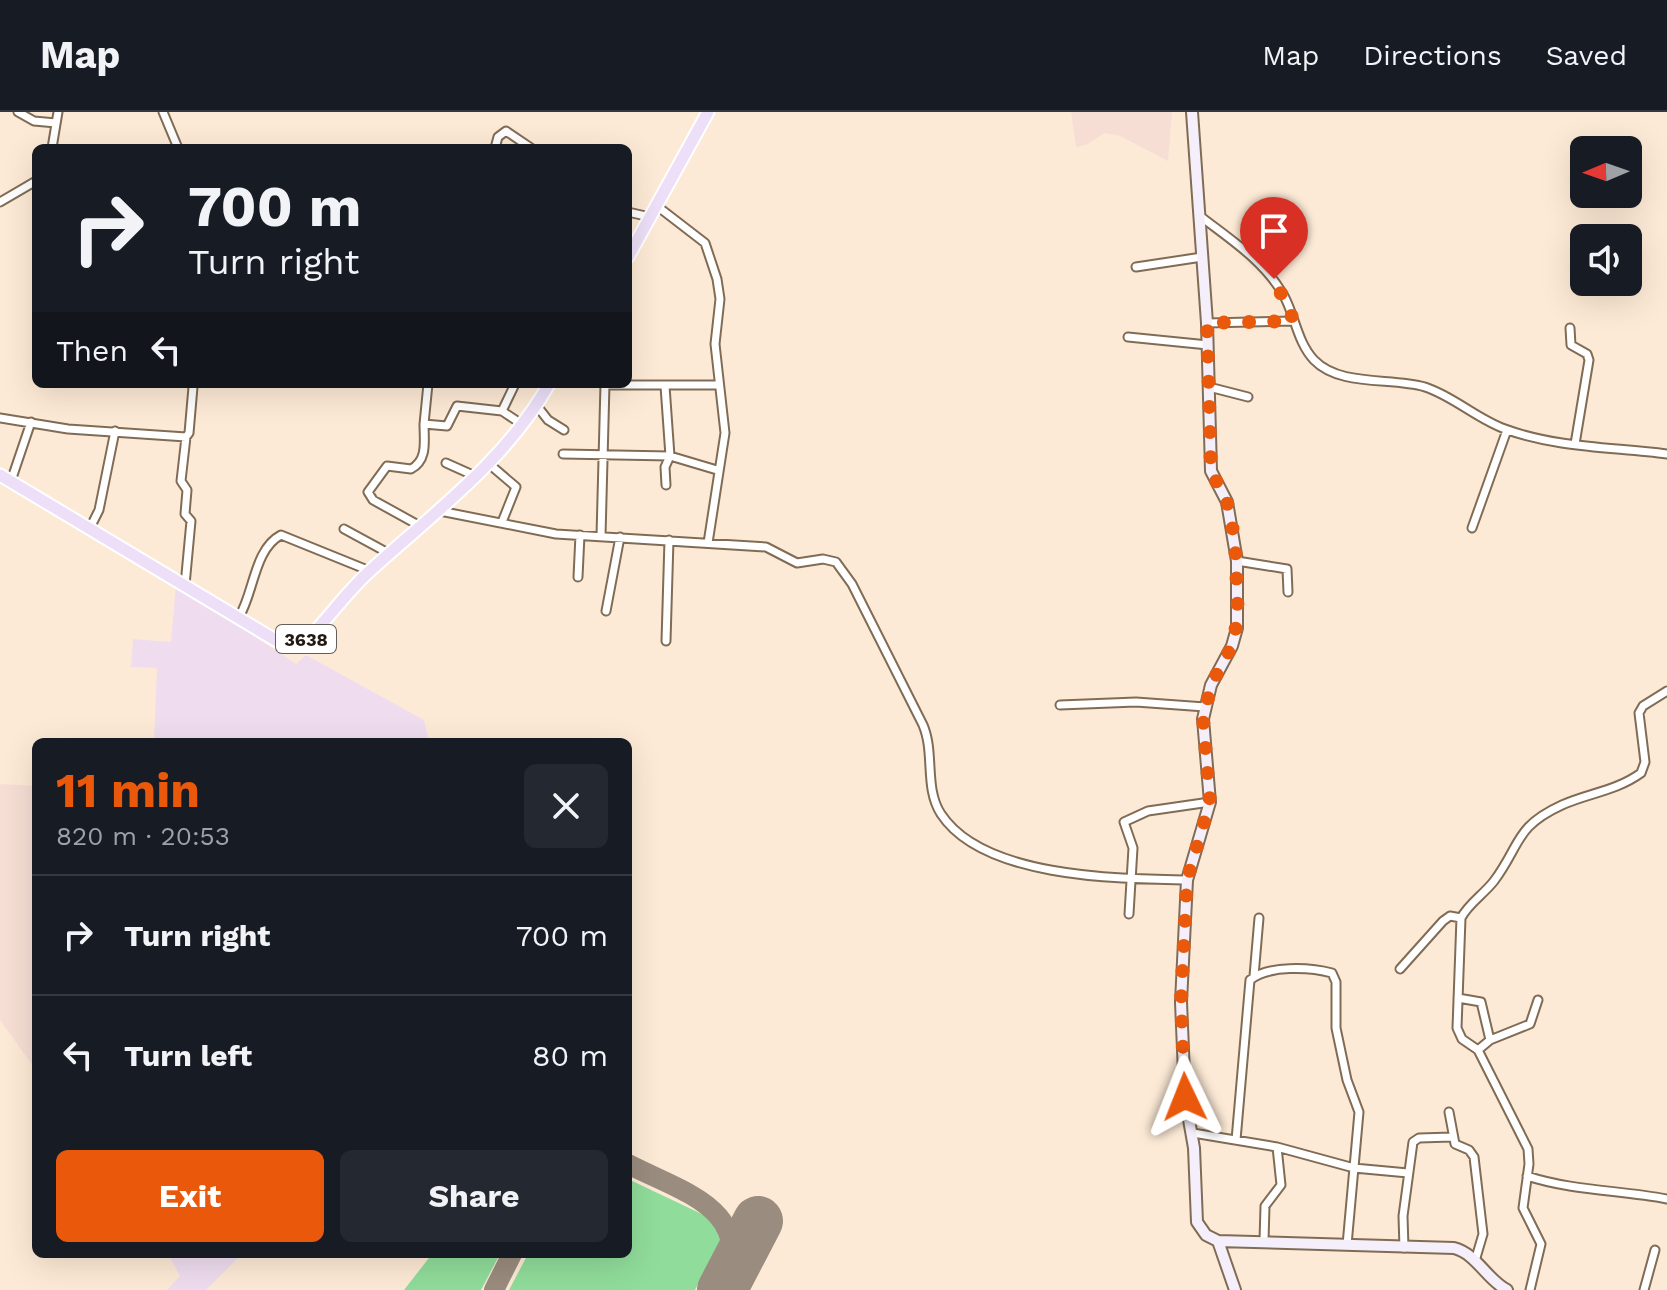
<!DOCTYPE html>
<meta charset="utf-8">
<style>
body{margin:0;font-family:"Work Sans",sans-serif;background:#242831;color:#f1f3f6;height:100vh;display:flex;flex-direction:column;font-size:30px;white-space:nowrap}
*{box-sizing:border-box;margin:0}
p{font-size:26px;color:#9ea1a6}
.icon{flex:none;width:44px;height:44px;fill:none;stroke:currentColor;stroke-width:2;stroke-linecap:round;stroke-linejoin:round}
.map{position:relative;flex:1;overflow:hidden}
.panel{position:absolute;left:32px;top:626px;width:600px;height:520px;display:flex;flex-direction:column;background:#171b24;border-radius:12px;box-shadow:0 8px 32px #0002}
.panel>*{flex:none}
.top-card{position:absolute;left:32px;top:32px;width:600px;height:244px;border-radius:12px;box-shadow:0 8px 32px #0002;background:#171b24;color:#f1f3f6;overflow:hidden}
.needle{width:52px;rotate:268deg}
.controls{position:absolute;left:1570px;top:24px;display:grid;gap:16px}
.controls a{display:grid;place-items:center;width:72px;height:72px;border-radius:12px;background:#171b24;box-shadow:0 8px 32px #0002;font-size:40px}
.pin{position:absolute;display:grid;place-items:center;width:68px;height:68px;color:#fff;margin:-82px -34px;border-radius:50% 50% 50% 0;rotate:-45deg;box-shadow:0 0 8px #0007}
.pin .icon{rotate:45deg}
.me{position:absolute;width:88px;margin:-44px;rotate:358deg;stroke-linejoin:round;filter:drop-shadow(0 0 6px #0008)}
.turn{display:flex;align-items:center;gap:28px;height:168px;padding:0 24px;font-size:36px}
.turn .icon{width:104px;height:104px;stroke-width:2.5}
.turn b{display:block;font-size:56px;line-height:68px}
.then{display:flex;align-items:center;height:76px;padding:0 24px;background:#0003;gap:16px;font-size:30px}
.round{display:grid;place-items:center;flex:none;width:84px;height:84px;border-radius:12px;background:#242831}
.summary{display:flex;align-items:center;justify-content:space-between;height:136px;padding:0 24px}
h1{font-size:48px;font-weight:700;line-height:60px;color:#ea580c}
.button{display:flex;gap:16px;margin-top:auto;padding:16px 24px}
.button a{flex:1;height:92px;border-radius:12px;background:#ea580c;color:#fff;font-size:32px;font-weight:700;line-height:92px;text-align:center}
.button a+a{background:#242831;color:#f1f3f6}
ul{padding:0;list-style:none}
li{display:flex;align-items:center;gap:24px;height:120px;padding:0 24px;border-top:2px solid #363941}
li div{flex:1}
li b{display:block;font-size:30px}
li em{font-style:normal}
header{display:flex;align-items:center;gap:48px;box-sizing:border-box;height:112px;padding:0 40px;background:#171b24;border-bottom:2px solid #363941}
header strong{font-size:38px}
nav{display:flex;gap:44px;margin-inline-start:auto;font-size:28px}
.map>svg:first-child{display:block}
.industrial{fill:#efddef}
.education{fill:#f6ded4}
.green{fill:#90dc9a}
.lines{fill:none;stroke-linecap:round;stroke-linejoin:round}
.taxiway{stroke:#9a8c7e;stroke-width:20}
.runway{stroke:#9a8c7e;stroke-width:50}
.street-casing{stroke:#806c55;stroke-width:11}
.secondary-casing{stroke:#806c55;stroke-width:14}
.primary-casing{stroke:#fff;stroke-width:15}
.street{stroke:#fff;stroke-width:7}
.secondary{stroke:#f5effb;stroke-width:10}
.primary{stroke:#ecdff7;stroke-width:11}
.route{stroke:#ea580c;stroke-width:14;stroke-dasharray:0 25.2}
.labels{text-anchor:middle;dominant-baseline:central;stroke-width:6;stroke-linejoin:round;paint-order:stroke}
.shield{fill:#fff;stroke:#645f58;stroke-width:2}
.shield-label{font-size:18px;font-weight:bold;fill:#221a11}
</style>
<header>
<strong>Map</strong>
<nav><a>Map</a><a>Directions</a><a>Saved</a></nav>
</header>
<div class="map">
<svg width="1667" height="1178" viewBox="0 0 1667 1178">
<rect width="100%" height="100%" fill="#fdead6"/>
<!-- industrial -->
<path class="industrial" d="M176 472 296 552 306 543 424 608 429 630H154L157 556 131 555 133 527 171 530Z
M168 1142H242L206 1178H167L180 1164Z"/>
<!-- education -->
<path class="education" d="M1071 0H1172L1168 49 1120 24 1105 21 1086 33 1076 35Z
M0 672 36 674V958L0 908Z"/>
<!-- green -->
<path class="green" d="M628 1067 706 1104 715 1112 720 1129 695 1178H509L528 1142H628Z
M432 1142H500L481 1178H404Z"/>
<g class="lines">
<!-- taxiway -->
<path class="taxiway" d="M628 1052C686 1082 757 1097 722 1178
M494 1178 512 1142"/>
<!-- runway -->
<path class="runway" d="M722 1178 758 1109"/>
<!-- street casing -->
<g class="street-casing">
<path id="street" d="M18 0 34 9 56 11
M163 0 178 36
M52 36 58 0
M495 36 498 25 506 19 531 36
M0 90 36 69
M657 94 705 131 717 167 720 187 715 232 725 321 708 431
M628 100 650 105
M1200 104C1231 128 1263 148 1283 182 1295 203 1297 230 1314 248 1340 275 1391 265 1425 275 1453 284 1477 307 1505 317 1557 336 1613 335 1667 342
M1136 155 1202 145
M1207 211 1294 209
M1570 216 1571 233 1587 242 1589 248 1575 332
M1128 225 1208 233
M428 272 424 312 447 314 457 294 502 299 515 272
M604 273H718
M665 274 670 344 665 355 666 373
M1209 275 1248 285
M537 294 548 308 564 318
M502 299 520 311
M0 306 68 317 186 325 189 321 193 275
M563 342 670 344 717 358
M446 351 475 364
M488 351 516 375 502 410
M11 369 31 310
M440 399 556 422 766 435 797 451 823 447 836 450 852 472 923 613C935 641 924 676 941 702 983 766 1118 767 1187 768
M420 414 373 388 368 380 387 354 411 357C428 348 424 329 424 312
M90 416 99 398 115 319
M1472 416 1507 318
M344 417 390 442
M601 424 605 272
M1237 449 1287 457 1288 480
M578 465 580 423
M185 473 191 409 185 402 187 378 181 369 186 325
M606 499 620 425
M239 505C254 481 254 437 281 423L370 459
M666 529 669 428
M1060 593 1136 590 1205 595
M1129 802 1133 736 1124 710 1148 699 1210 690
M1400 857 1443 809 1450 804 1461 806
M1254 864 1259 806
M1458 886 1481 890 1490 928
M1478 938 1490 928 1530 912 1538 888
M1449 1000 1455 1032 1469 1038 1474 1045 1483 1122 1475 1149
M1193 1021 1277 1035
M1236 1028 1250 868C1268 853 1310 855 1332 861L1336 870V916L1347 968 1359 1000 1347 1133
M1527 1064C1573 1079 1620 1078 1667 1087
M1264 1129 1265 1094 1281 1073 1277 1035 1354 1056 1408 1061
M1404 1136 1403 1104 1413 1030 1419 1026 1452 1025
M1530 1178 1541 1132 1523 1096 1529 1052 1528 1037 1478 938 1462 927 1457 916 1461 806C1468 792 1484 782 1494 769 1521 733 1514 715 1562 693 1589 681 1616 679 1641 661L1645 650 1639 601 1643 594 1667 579
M1644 1178 1655 1138"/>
</g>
<!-- secondary casing -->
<g class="secondary-casing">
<path id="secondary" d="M1192 0 1207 211 1211 359 1227 390 1237 449V516L1232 534 1211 573 1203 607 1210 690 1187 768 1181 890 1185 985 1194 1036 1197 1110 1206 1123 1218 1129 1454 1136C1477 1142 1486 1167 1507 1178
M1218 1129 1235 1178"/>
</g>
<!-- primary casing -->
<g class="primary-casing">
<path id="primary" d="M628 145 708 0
M0 363 277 529 292 532 310 525C331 503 349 477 372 457 435 400 507 347 549 272"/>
</g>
<!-- street -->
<use href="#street" class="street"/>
<!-- secondary -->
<use href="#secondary" class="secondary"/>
<!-- primary -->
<use href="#primary" class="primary"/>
</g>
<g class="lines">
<!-- route -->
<path class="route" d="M1185 985 1181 890 1187 768 1210 690 1203 607 1211 573 1232 534 1238 505 1235 428 1227 390 1211 359 1207 211 1294 209 1274 167"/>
</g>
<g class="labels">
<!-- shield labels -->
<rect class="shield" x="276" y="513" width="60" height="28" rx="6"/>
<g class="shield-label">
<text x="306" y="527">3638</text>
</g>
</g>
</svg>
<div class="controls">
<a><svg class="needle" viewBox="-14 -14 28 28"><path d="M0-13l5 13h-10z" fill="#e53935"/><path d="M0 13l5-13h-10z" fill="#9ea1a6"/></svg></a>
<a><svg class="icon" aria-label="sound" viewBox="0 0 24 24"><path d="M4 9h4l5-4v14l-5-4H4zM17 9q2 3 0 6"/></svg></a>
</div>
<div class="pin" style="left:1274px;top:167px;background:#d93025"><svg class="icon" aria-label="arrive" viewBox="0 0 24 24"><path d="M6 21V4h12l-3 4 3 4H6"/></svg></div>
<svg class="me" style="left:1185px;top:985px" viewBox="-20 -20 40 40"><path d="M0-17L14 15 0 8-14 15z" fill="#ea580c" stroke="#fff" stroke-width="4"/></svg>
<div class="top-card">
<div class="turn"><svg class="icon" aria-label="right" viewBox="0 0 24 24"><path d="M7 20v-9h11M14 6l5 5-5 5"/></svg><div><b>700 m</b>Turn right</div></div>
<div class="then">Then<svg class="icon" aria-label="left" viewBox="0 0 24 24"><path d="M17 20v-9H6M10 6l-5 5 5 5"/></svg></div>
</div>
<section class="panel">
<div class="summary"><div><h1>11 min</h1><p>820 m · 20:53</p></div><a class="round"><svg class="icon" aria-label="close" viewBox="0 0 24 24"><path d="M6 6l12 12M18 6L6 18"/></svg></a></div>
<ul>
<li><svg class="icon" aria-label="right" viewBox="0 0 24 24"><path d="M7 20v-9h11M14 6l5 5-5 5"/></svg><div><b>Turn right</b></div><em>700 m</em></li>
<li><svg class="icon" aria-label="left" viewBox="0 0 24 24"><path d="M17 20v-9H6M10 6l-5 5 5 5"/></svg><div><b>Turn left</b></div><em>80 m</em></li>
</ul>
<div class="button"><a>Exit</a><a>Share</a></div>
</section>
</div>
